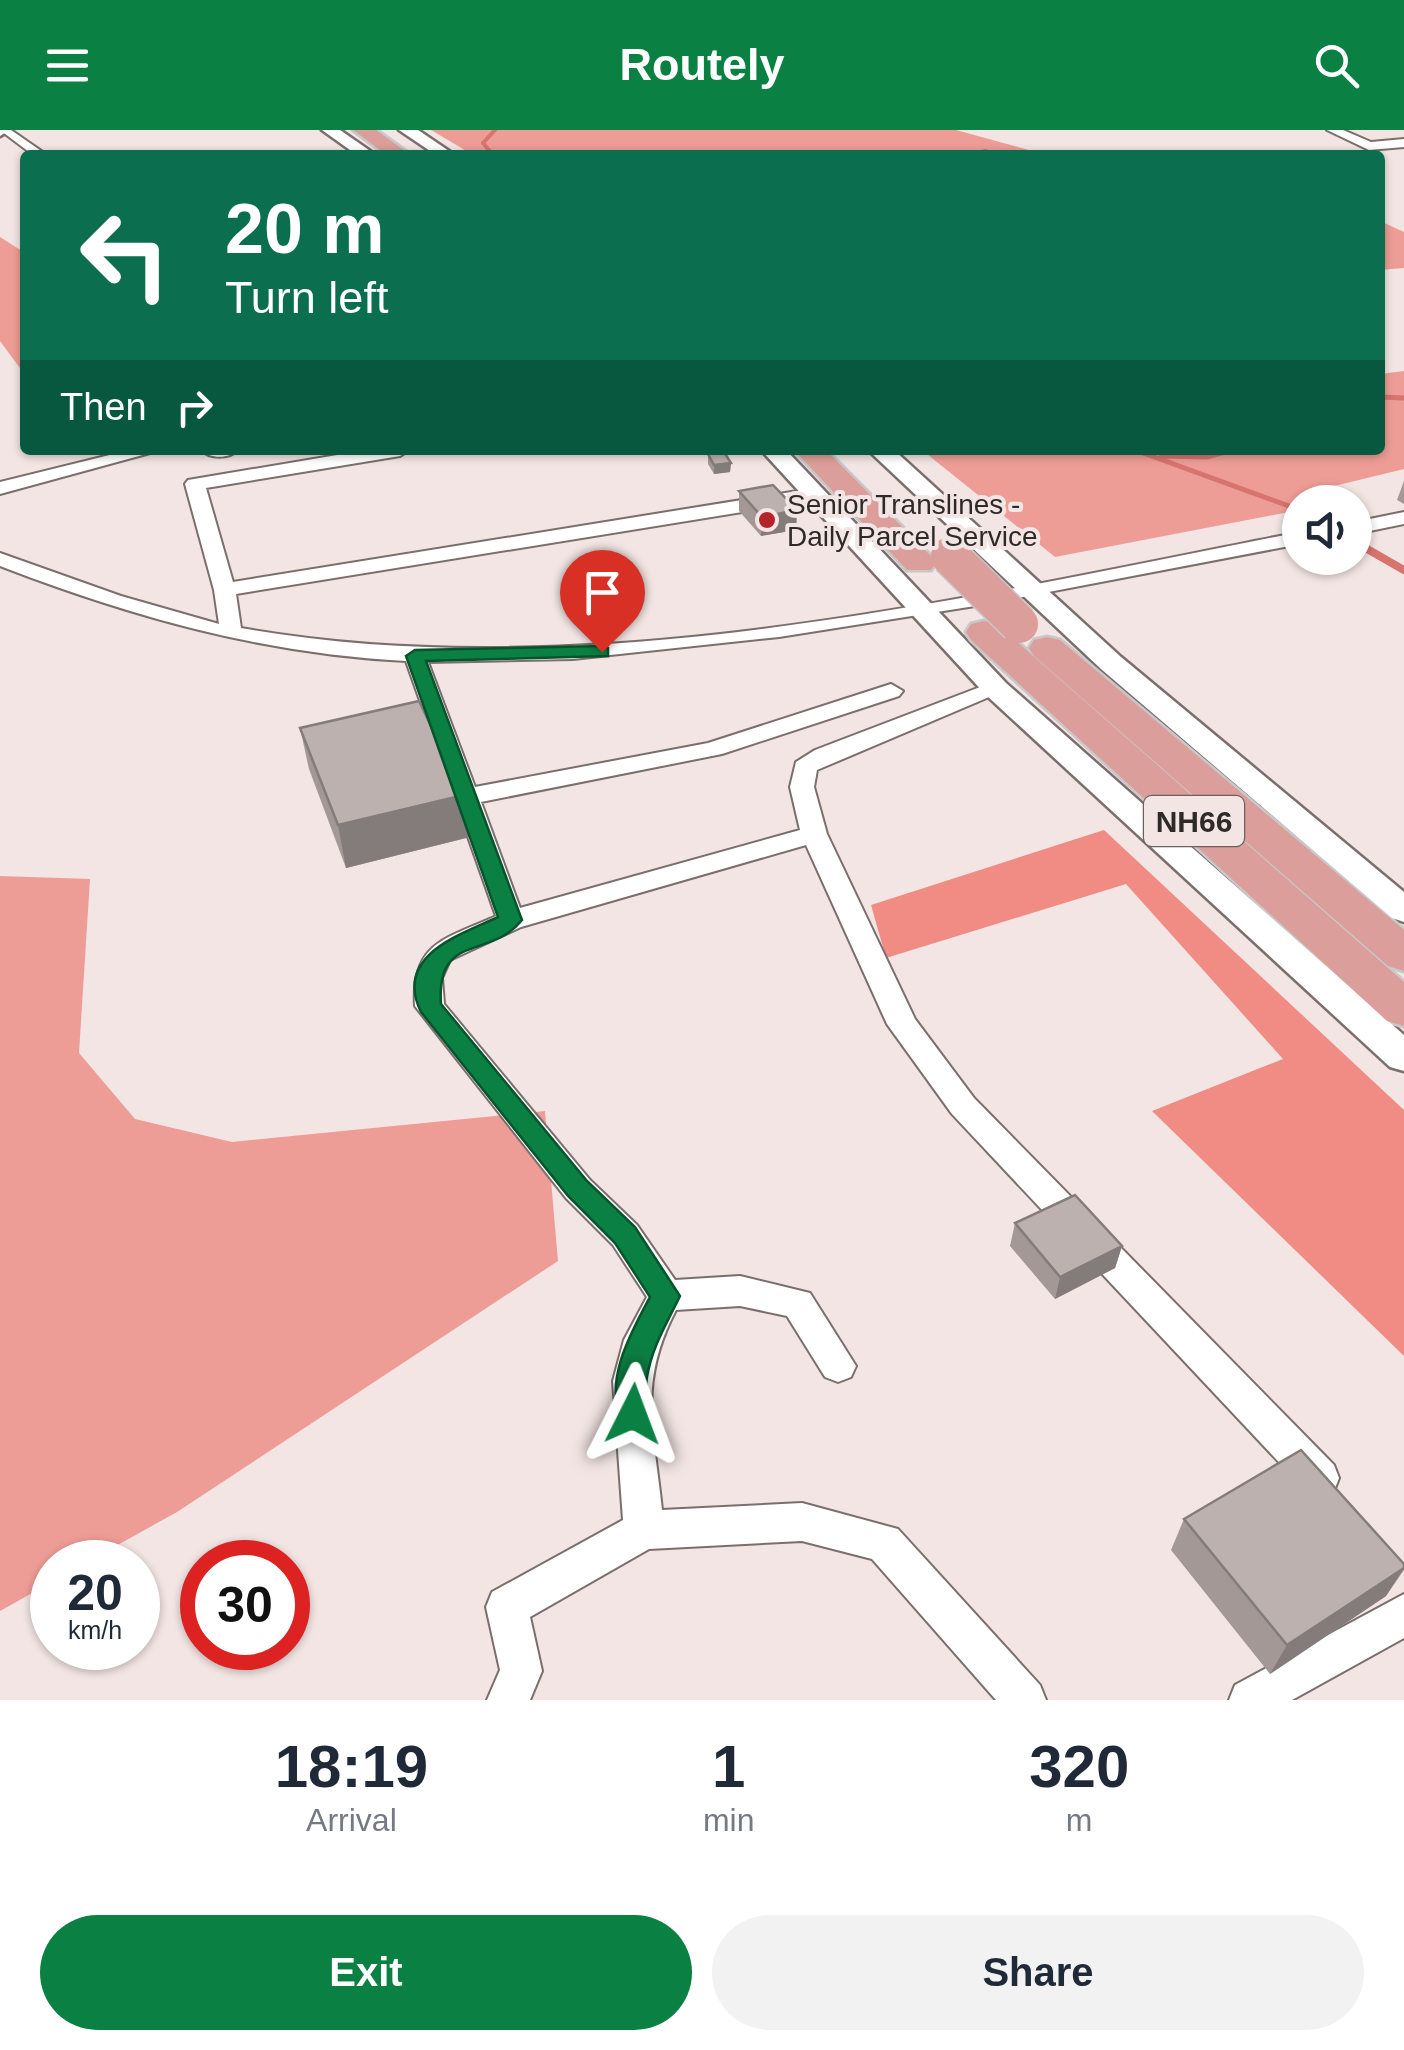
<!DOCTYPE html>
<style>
body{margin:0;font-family:Arial,sans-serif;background:#f2f2f3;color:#1f2937;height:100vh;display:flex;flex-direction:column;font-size:38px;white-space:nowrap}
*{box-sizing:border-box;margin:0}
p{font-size:32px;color:#747a83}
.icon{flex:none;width:55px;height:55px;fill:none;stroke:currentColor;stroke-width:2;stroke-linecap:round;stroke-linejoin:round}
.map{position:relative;height:1570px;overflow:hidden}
.side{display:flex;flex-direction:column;background:#fff;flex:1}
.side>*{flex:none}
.hud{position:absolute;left:20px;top:20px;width:1365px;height:305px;border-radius:10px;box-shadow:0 2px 8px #0004;background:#0b6e4f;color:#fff;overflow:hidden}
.buttons{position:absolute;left:1282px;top:355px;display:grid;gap:20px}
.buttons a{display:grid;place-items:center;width:90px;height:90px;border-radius:50%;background:#fff;box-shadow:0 2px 8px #0004;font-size:50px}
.speed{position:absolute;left:30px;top:1410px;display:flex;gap:20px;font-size:50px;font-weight:700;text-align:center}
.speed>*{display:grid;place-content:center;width:130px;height:130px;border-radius:50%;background:#fff;box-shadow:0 2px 8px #0004;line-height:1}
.speed small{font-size:25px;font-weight:400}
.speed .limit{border:15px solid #d22;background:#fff;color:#111}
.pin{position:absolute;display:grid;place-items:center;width:85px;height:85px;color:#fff;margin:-102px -42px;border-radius:50% 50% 50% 0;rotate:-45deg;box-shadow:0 0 10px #0007}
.pin .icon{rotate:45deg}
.me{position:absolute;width:110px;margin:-55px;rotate:3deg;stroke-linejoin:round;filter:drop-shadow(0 0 8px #0008)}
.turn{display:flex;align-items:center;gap:35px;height:210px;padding:0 40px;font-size:45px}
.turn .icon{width:130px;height:130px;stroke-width:2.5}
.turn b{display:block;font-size:70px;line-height:85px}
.then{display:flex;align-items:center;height:95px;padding:0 40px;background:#0003;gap:20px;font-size:38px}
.eta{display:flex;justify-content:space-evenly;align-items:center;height:170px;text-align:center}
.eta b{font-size:60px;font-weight:700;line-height:70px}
.primary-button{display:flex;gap:20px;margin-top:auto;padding:20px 40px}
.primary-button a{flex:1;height:115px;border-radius:60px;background:#0b8043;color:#fff;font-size:40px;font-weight:700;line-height:115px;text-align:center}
.primary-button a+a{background:#f2f2f3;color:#1f2937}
header{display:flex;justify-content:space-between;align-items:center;height:130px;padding:0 40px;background:#0b8043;color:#fff;font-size:45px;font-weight:700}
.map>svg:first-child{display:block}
.green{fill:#ee9d96}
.forest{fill:#f18c85}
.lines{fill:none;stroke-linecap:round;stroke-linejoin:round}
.stream-far2{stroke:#d7746e;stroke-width:4}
.stream-far1{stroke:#d7746e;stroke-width:5}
.stream{stroke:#d7746e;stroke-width:8}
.minor-casing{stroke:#7a6f6d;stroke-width:4}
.tertiary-casing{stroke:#7a6f6d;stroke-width:5}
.trunk-casing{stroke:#c9c8c8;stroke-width:5}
.minor{fill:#fff;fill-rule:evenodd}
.tertiary{fill:#fff;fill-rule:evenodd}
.trunk{fill:#dc9e9a;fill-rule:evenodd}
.trunk-bridge-casing{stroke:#c9c8c8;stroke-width:41;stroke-linecap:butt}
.trunk-bridge{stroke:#dc9e9a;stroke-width:38}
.wall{fill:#a39896}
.shaded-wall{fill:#847c7a}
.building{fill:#bdb1af;stroke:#847c7a;stroke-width:2.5}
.route{fill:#0b8043;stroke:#07532c;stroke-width:2.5}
.poi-dot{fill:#b5242a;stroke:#f2e5e3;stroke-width:4}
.labels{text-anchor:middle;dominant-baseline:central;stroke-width:8;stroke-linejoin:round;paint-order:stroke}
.far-poi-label{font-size:28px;fill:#2f2a2a;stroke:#f2e5e3;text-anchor:start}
.shield{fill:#f2e5e3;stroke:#6a6262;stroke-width:2.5}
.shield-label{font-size:30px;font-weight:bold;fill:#2f2a2a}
</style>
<header><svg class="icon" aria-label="menu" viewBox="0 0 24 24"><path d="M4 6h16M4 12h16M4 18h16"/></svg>Routely<svg class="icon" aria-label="search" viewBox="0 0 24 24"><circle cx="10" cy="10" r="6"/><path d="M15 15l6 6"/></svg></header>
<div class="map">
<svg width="1404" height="1570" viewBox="0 0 1404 1570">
<rect width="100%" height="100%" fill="#f2e5e3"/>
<!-- green -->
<path class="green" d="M431 0H956L1047 25H473Z
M1380 91 1404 102V138L1380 140Z
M0 107 25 123V245L0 211Z
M1404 241V339L1322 359 1312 372H1300V380L1055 427 922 320H1380V244Z
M0 746 90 749 79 923 135 989 232 1012 545 981 558 1131 177 1382 87 1432H52V1452L0 1481Z"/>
<!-- forest -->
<path class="forest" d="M1104 700 1404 980V1226L1152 981 1283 929 1126 754 886 828 871 775Z"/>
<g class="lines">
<!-- stream-far2 -->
<path class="stream-far2" d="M493 25 483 13 495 0
M966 25 986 21"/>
<!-- stream-far1 -->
<path class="stream-far1" d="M1380 267 1404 268
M1135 320 1300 380
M1161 326 1207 327 1232 320"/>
<!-- stream -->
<path class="stream" d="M1355 412 1404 440"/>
<!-- minor casing -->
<g class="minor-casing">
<path id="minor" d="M0 0H11L47 25H33Z
M1327 0H1343L1371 12 1404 9V17L1369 20Z
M130 320H161L0 364V352Z
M201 320H238C230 329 209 329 201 320Z
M367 320H409L400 326 206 358 233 452 816 358 826 364 816 370 236 464 241 498C584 559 962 468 1300 402V414L975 476 779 507 573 529 428 532 475 657 708 613 891 554 903 561 899 566 722 624 481 672 520 778 800 700 790 657 796 632 815 620 988 554H1004L1008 559 817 640 814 657 827 704 915 889 974 968 1334 1335 1339 1348 1334 1361 1320 1366 1306 1361 952 984 887 894 806 715 521 797 450 830 442 848 444 874 590 1050 637 1095 675 1150 740 1146 810 1163 856 1236 851 1247 838 1252 825 1247 787 1186 740 1176 676 1180C637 1254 654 1301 662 1380L802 1373 898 1399 1040 1555 1046 1570H996L872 1429 802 1411 649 1419 530 1487 542 1541 530 1570H487L500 1540 486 1477 492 1462 623 1390 613 1251 624 1210 647 1167 613 1115 566 1068 415 876C411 812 446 809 496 786L406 531C264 524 132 487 0 436V423L121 466 219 494 214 460 185 354 188 350Z
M1404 382V394L1355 404V392Z
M1404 1464V1508L1292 1570H1229L1235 1555Z"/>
</g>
<!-- tertiary casing -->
<g class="tertiary-casing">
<path id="tertiary" d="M0 0H10L0 6Z
M322 0H340L376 25H357Z
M399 0H418L455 25H436Z
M761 320H786L1006 553 1404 905V941L1390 937 986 565Z
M868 320H894L1121 527 1404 762V792L1392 788 1101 539Z"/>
</g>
<!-- trunk casing -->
<g class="trunk-casing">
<path id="trunk" d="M353 0H376L411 25H387Z
M794 320H826L931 426 936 433 931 440H907Z
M984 491 997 494 1404 852V896L1387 891 971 510 966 502 971 494Z
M1047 507 1060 510 1404 800V841L1388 836 1034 526 1029 518 1034 510Z"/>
</g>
<!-- minor -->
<use href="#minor" class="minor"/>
<!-- tertiary -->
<use href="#tertiary" class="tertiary"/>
<!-- trunk -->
<use href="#trunk" class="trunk"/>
<!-- trunk-bridge casing -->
<g class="trunk-bridge-casing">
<path id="trunk-bridge" d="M950 426 1019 494"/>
</g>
<!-- trunk-bridge -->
<use href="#trunk-bridge" class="trunk-bridge"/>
</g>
<!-- wall -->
<path class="wall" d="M708 324 731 333 730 342 714 344 708 334Z
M1404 351V374L1397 370Z
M739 361 797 380 796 400 761 406 739 381Z
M300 598 470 707 346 738 309 639Z
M1015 1093 1122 1116 1115 1138 1055 1169 1010 1116Z
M1184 1389 1404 1438V1440L1386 1466 1270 1544 1171 1420Z"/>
<!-- shaded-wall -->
<path class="shaded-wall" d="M731 333 730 342 714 344V335Z
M797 380 796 400 761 406 762 387Z
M464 665 470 707 346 738 338 695Z
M1122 1116 1115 1138 1055 1169 1060 1147Z
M1404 1438 1386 1466 1270 1544 1287 1515Z"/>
<!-- building -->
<path class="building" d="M724 322 731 333 714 335 708 324Z
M773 355 797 380 762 387 739 361Z
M419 571 464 665 338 695 300 598Z
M1075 1065 1122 1116 1060 1147 1015 1093Z
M1301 1320 1404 1434V1438L1287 1515 1184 1389Z"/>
<!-- route -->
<path class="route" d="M602 516 608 518V526L426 531 522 790C490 830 436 802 441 874L587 1051 635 1097 680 1166C667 1193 652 1217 647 1247 644 1264 651 1279 644 1294L633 1299 622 1294C603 1252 630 1204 650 1167L615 1113 568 1066 421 882C393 825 460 805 498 787L406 526 415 520Z"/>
<!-- markers -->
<circle class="poi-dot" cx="767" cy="390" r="10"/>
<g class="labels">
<!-- far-poi labels -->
<g class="far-poi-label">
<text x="787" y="374">Senior Translines -<tspan x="787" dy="32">Daily Parcel Service</tspan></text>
</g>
<!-- shield labels -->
<rect class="shield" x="1144" y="666" width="100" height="50" rx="8"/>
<g class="shield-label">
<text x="1194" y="691">NH66</text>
</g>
</g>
</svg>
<div class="buttons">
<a><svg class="icon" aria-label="sound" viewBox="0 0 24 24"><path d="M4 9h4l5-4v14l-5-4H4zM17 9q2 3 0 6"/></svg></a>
</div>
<div class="speed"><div>20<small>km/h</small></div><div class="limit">30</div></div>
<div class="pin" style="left:602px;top:522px;background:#d93025"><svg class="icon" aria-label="arrive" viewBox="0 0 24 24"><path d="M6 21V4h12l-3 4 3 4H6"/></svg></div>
<svg class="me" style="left:633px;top:1284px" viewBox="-20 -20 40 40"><path d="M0-17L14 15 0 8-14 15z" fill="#0b8043" stroke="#fff" stroke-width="4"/></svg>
<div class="hud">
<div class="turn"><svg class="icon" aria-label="left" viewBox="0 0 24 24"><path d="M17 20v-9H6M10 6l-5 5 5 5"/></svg><div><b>20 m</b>Turn left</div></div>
<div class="then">Then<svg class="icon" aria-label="right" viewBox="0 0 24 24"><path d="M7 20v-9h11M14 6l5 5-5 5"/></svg></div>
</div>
</div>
<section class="side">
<div class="eta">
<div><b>18:19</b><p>Arrival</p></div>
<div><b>1</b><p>min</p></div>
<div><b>320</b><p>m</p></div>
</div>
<div class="primary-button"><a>Exit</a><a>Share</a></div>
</section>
